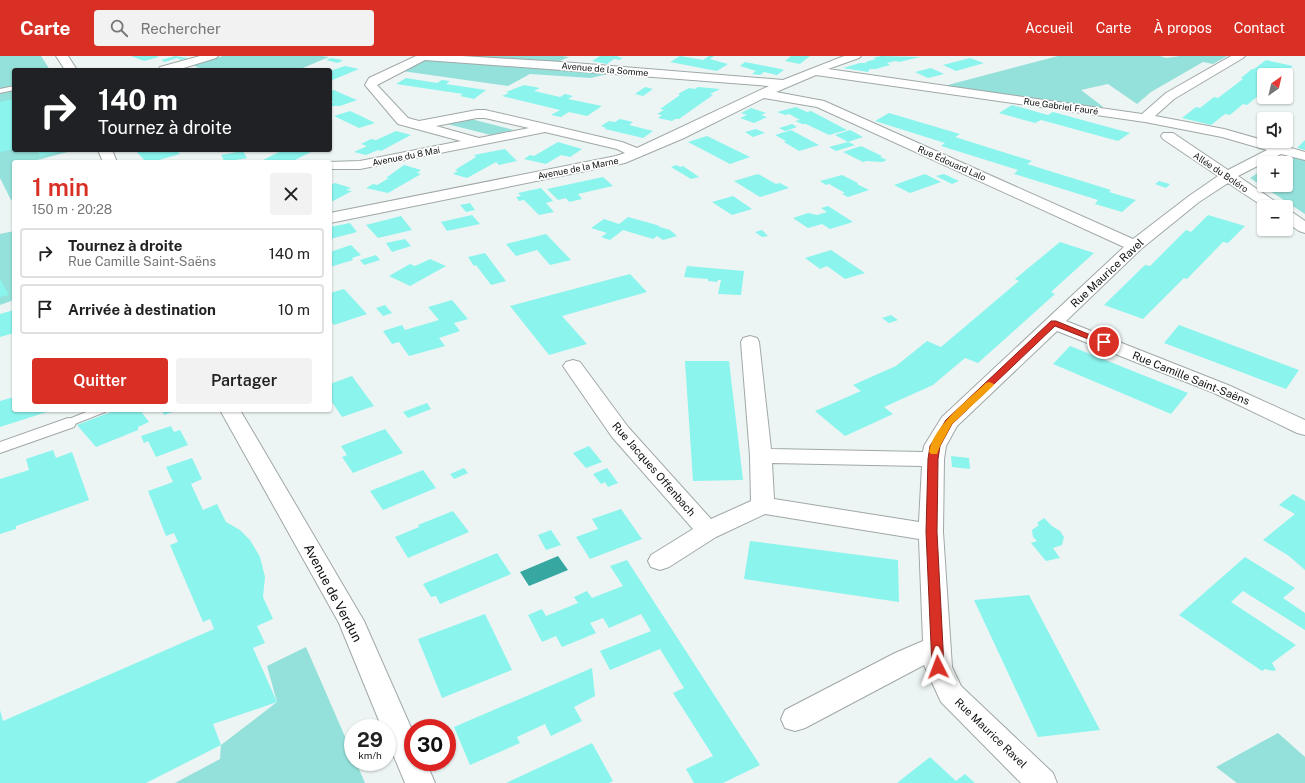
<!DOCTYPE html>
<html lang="fr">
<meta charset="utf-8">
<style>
body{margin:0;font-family:"Public Sans",sans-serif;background:#f2f2f2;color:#222;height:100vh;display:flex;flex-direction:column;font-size:15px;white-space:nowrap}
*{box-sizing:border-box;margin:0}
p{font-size:13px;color:#767676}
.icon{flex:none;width:22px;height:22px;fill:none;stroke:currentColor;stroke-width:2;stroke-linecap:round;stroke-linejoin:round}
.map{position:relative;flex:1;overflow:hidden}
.sheet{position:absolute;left:12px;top:104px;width:320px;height:252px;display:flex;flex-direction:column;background:#fff;border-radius:4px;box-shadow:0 1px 3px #0004}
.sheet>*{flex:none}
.banner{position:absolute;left:12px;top:12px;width:320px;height:84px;border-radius:4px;box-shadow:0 1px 3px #0004;background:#202124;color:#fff;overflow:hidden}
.needle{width:26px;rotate:34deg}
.tools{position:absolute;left:1257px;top:12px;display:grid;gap:8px}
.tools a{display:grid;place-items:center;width:36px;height:36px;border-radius:4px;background:#fff;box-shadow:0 1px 3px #0004;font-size:20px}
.speed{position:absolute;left:344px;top:663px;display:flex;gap:8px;font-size:20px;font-weight:700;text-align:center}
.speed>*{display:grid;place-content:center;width:52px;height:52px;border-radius:50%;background:#fff;box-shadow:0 1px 3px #0004;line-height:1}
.speed small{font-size:10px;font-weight:400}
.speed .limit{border:6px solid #d22;background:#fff;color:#111}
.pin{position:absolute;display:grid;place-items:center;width:34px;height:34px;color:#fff;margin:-17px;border:2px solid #fff;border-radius:50%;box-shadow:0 1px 4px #0007}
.me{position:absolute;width:44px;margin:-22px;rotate:357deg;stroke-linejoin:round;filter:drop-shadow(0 0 3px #0008)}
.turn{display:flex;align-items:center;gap:14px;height:84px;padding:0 20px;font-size:18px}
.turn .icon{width:52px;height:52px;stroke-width:2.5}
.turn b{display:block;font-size:28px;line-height:34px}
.round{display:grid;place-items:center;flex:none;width:42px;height:42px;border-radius:4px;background:#f2f2f2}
.headline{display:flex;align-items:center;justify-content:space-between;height:68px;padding:0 20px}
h1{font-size:24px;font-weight:600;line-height:30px;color:#d93025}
.cta{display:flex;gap:8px;margin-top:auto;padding:8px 20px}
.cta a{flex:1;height:46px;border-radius:4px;background:#d93025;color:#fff;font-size:16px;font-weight:600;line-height:46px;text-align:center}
.cta a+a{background:#f2f2f2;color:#222}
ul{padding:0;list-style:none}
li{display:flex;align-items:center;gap:12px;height:50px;margin:0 8px 6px;padding:0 12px;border:2px solid #e0e0e0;border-radius:4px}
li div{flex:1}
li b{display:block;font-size:15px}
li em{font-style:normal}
header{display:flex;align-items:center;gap:24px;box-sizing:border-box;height:56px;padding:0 20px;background:#d93025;color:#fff}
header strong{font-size:19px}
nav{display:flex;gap:22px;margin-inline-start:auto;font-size:14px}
.search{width:280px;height:36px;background:#f2f2f2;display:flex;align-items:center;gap:10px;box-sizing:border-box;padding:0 14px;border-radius:4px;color:#767676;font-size:15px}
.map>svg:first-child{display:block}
.green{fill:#94e0da}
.water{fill:#37a7a1}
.building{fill:#8af4ed}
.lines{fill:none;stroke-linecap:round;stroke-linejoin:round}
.service-casing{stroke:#a0a8a7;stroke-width:2}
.pedestrian-casing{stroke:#a0a8a7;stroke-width:2}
.minor-casing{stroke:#a0a8a7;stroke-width:2}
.service{fill:#fff;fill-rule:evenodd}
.pedestrian{fill:#fff;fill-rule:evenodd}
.minor{fill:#fff;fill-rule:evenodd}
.route{fill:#d93025;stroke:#8d1f18}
.slow{fill:#f59e0b}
.labels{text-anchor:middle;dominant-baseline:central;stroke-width:3.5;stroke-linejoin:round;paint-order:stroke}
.far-street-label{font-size:9px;fill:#0d0f0f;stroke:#fff}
.street-label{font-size:11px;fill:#0d0f0f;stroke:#fff}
.near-street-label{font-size:13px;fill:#0d0f0f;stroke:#fff}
</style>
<header>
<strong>Carte</strong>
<div class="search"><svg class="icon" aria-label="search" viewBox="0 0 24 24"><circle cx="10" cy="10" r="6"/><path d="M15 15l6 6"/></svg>Rechercher</div>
<nav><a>Accueil</a><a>Carte</a><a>À propos</a><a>Contact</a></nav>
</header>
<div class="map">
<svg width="1305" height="727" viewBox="0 0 1305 727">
<rect width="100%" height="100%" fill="#ecf5f4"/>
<!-- green -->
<path class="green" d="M0 0H41L50 14H14V94H75L30 106H14V143L11 144 0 122Z
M223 0H322L329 1 298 14H204L192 9Z
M445 0H562L569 1 555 7Z
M1058 0H1160L1166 2 1180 0H1227L1213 8 1203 6 1151 36 1137 48 1108 28 1081 34 1102 50 1103 51 1099 52 944 30Z
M429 4 436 5 611 17 591 22 530 18 508 30 402 15 422 6Z
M471 63 514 74 491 79 447 68Z
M1291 101 1305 104V158L1250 122 1264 113V129H1286V107H1276Z
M14 175V244L0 249V178Z
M306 591 353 699V706H356L365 727H175L220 703 221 689 277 646 267 610Z
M1278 677 1305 701V727H1237L1216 711Z"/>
<!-- water -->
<path class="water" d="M558 500 568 514 529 530 520 516Z"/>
<!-- building -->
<path class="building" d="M131 0H156L159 1 144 5Z
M175 0 188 2 181 4 177 2 165 6 161 4Z
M600 0H619L617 1 623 2 619 4 614 3 607 8 592 5Z
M680 0 703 4 709 0H714L710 3 728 8 717 15 670 6Z
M791 0H810L800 8 785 5Z
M881 0 920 1 899 6 895 5 887 7 890 9 876 13H870L868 16 843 12 860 7H867L865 6 876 3 873 2Z
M331 2 343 4 338 7 326 4Z
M970 2 984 7 956 15 943 9Z
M1266 4 1293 10 1282 19H1264V35L1247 49 1243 48 1230 59 1225 58 1211 69 1182 62 1196 51 1200 52 1214 41 1218 42 1243 23 1241 22 1252 13H1254Z
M745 6 781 13 784 14 777 19 764 16 760 19 752 18 756 15 740 10Z
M345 10 359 13 330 25V15Z
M931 12 944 18 928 22 915 16Z
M406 22 437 27 442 24 450 25 446 28 486 34 474 43 460 40 463 38 396 28Z
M524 29 540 32 534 35 560 41 565 38 573 40 568 43 602 50 587 60 569 56 561 61 551 59 560 54 502 40 509 37 506 36Z
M645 31 653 33 643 40 635 38Z
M698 31 720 33 710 38 713 39 679 63H675L672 65 658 62 662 59 657 58 664 54 660 53 680 39 678 38 689 32 695 33Z
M334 34 345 39 357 44 340 50H330V47L334 46 330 44V35Z
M14 43V93L0 96V46Z
M1012 49 1048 59 1053 56 1130 77 1118 85 1041 64 1035 67 999 57Z
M796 51 807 56 811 55 847 74 829 79 806 68H802L795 65 800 64 789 58 785 59 777 56Z
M751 52 766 57 761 59 767 61 754 67 740 62 747 59 741 57Z
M350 55 363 61 375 67 359 72 334 60Z
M889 57 960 78 955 81 1032 105 1027 108 1111 134 1109 136 1136 144 1122 156 1095 148 1098 144 1014 118 1018 114 941 90 945 87 875 65Z
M620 63 633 66 629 69 653 75 643 82 605 73 606 72 601 70 609 65 615 66Z
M792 68 797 71 785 75 779 72Z
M756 73 765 77 753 81 745 76Z
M791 74 819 89 799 95 784 86 786 85 775 79Z
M850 74 863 81 848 86 835 79Z
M396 75 411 79 381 95 378 94 366 99 354 96 367 90 361 88 371 83 376 84Z
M707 80 750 101 730 108 688 86Z
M1305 84V94L1297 92Z
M558 86 582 93 570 101 561 99 546 108 524 103 530 99 534 100Z
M848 86 855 89 836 95 829 91Z
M861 90 882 100 880 101 887 104 882 106 867 105 863 106 843 96Z
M505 93 517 105 499 109 496 106 467 122 453 118 458 115 455 114 476 101 474 99Z
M36 94H62V95L41 100Z
M135 94H176L180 98 152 106H146Z
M283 94H315L291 106 261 105Z
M243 95 247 102 225 106 221 99Z
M404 109 421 114 417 117 421 118 388 137 366 132 373 128 377 129 389 122H386Z
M676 109 680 111 683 110 699 121 691 123 671 111Z
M758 118 776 128 780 127 789 132 760 141 734 125Z
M925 118 941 126 910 137 894 129Z
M944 118 959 125 952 128 936 120Z
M842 119 858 127 857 128 869 134 848 141 842 138 845 137 838 133 829 128 826 129 820 125Z
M603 121 613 130 578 138 582 143 569 146 566 142 558 144 547 133Z
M1159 125 1170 128 1166 132 1155 128Z
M335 127 351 132 346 134 352 135 331 146H330V129Z
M541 132 553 145 546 147 554 156 539 159 524 144 519 145 516 141 521 140 518 137Z
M733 140 752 153 732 159 712 146Z
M470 147 475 154 466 156 460 149Z
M828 150 853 166 830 173 822 168 808 172 793 162 808 157 817 159 827 156 821 152Z
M472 159 480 168 447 175 441 166Z
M1208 159 1245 170 1228 187 1223 186 1187 223 1184 222 1143 263 1104 249 1145 209 1150 210 1186 174 1191 176Z
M401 160 412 174 378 182 366 169Z
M628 161 657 169 660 171 670 174 677 180 663 184 657 180 653 183 623 174 610 184 601 181 607 177 591 172 604 163 619 168Z
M350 167 357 176 330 183V171Z
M762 174 768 180 762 181 755 176Z
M546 178 571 204 550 209 537 194 516 200 506 188Z
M405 183 411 190 392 196 386 187Z
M1060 186 1094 197 1051 236 1055 238 978 307 965 302 933 329 884 351 893 358 845 380 815 355 861 335 853 329 896 310 927 285 941 291 1019 225 1015 223Z
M351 189 361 199 352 202 353 204 330 211V196Z
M831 194 865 217 845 223 827 210 820 213 805 202Z
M485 197 506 225 491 229 476 209 474 210 468 201Z
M376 199 380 204 364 209 360 204Z
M430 203 446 210 410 230 389 220 410 208 415 210Z
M687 210 744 215 741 239 718 238 721 224H718L717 226 708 225V223L684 221Z
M630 218 647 236 562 260 587 288 549 299 510 250Z
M0 223 9 239 0 241Z
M344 233 367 258 334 269 330 264V237Z
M452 244 468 263 454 267 460 275 439 282 445 290 409 300 399 286 392 288 383 275 402 269 405 274 439 264 428 251Z
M385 249 392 257 383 260 376 252Z
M14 254V277L0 281V258Z
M891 259 898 264 889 267 882 262Z
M1179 269 1299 314 1286 333 1164 287Z
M1070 290 1188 337 1171 358 1053 308Z
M685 305H729L743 424 693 425Z
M352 320 374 350 342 361 332 346H330V328Z
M14 341V354H53L0 371V345Z
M427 347 431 353 408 362 403 356Z
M116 354H140L149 366 138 371V374L96 391 77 369Z
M162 354H179L164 359Z
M171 370 174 376 180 374 188 389 156 401 148 385 144 387 141 380Z
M385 373 403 397 353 417 342 401 347 399 341 390Z
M589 390 602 406 586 412 573 397Z
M53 394 56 402 72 396 89 444 16 470V473L0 478V423L29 414 26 403Z
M951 400 969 402 970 413 952 411Z
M192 402 202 423 191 428 203 454 217 448 226 466 240 474 250 484 260 501 265 521 263 541 273 563 257 570 265 587 253 592 277 646 213 668 221 689 146 727H0V654L3 665 214 573 210 563 203 566 170 489 178 486 174 477 166 480 148 435 173 426 166 411Z
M464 412 468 417 454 423 450 418Z
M607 412 618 427 608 431 605 426 601 428 593 418Z
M423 414 436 432 383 454 370 435Z
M1293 438 1305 445V514L1289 500 1263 484 1295 458 1279 449Z
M621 453 642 483 590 503 576 481 598 473 592 463Z
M453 455 469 476 408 502 395 481 419 471 418 469Z
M1044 462 1052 470 1060 475 1064 481 1062 489 1053 492 1060 502 1046 505 1031 487 1037 485 1033 481 1032 474 1039 469 1037 467Z
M551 474 561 489 546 494 538 479Z
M750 485 898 504 899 546 744 523Z
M497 497 511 518 440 548 436 540 431 541 423 528Z
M1245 501 1295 532 1283 542 1305 557V574L1243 535 1231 546 1296 589 1272 607 1276 614 1273 615 1265 613 1262 615 1179 559Z
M627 504 733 668 760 709 723 727H694L686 713 713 700 673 637 684 632 660 593 610 614 600 595 651 575 641 558 609 572 603 562 590 567 596 577 562 591 556 580 542 586 528 559 542 553 546 560 578 547 574 541 587 535 592 542 623 530 610 510Z
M1029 539 1100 674 1038 681 974 544Z
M485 558 512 614 442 642 418 583Z
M592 612 595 640 574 651 582 665 551 680 545 668 517 681 520 687 470 709 454 671Z
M592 687 613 725 609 727H506Z
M930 701 956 725 965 718 975 727H897Z"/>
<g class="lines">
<!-- service casing -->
<g class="service-casing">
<path id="service" d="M14 30V34L0 37V33Z
M91 354H106L105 356 72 369H64L62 367 64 365Z"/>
</g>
<!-- pedestrian casing -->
<g class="pedestrian-casing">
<path id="pedestrian" d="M68 362 74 363 76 367 74 371 0 397V386Z"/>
</g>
<!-- minor casing -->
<g class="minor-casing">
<path id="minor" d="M56 0H68L77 14H65Z
M200 0H218L216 2 177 14H158L160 11Z
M416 0H462L562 6 783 24 844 0H861L859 2 828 13 1142 58 1166 37 1231 0H1245L1243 2 1174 43 1155 60 1224 73 1305 96V104L1281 98 1238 120 1279 148 1282 151H1264L1228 127 1199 146 1141 193 1066 265 1228 329 1305 364V379L1297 377 1214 337 1057 275 957 370 946 390 944 403 943 476 952 611 961 630 1053 717 1057 727H1021L941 646 924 609 805 672 795 675 785 672 781 663 785 654 895 597 923 585 919 483 765 458 716 481 669 511 660 514 651 511 648 505 651 499 693 473 612 381 563 310 566 306 573 304 580 306 628 371 711 463 751 445 750 400 741 286 743 282 750 280 757 282 759 286 771 393 923 396 924 390 942 361 1124 191 817 51 764 42 684 82 625 107 330 167V157L616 100 625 97 617 93 545 76 360 113H330V106H328L360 105 461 85 398 68 365 29 369 22ZM425 4 562 14 769 30 637 92 622 86 485 54H477L419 65 408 62 377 29ZM816 19 1145 66 1222 81 1267 94 1228 114 1173 77H1163L1161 80 1163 83 1218 120 1189 140 1133 183 824 45 776 36ZM477 62H485L529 72 479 82 436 70ZM772 407 922 410 919 466 774 443Z
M98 94H112L117 106H103Z
M1286 154 1292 156 1305 165V177L1299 175 1286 166Z
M220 354H240L364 565 413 676V706H426L435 727H405L387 684V672H382L339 567Z"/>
</g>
<!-- service -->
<use href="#service" class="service"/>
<!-- pedestrian -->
<use href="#pedestrian" class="pedestrian"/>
<!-- minor -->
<use href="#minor" class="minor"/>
</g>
<!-- route -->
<path class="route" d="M1051 265H1056L1108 286 1107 288H1101L1055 270 952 368 940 390 938 403 937 476 944 611 943 614 938 616 934 614 932 611 926 476 928 403 930 390 946 364Z"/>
<!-- slow -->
<path class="slow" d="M989 326 994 328 993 330 952 368 940 390 937 398H931L929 396C933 370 968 344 986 327Z"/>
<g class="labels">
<!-- far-street labels -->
<g class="far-street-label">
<text transform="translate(605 13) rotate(5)">Avenue de la Somme</text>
<text transform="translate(1061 50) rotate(8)">Rue Gabriel Fauré</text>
<text transform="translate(406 100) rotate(-11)">Avenue du 8 Mai</text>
<text transform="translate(952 107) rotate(24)">Rue Édouard Lalo</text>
<text transform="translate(578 112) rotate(-11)">Avenue de la Marne</text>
<text transform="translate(1221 116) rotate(34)">Allée du Boléro</text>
</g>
<!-- street labels -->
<g class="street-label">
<text transform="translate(1107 217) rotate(-43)">Rue Maurice Ravel</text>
<text transform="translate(1191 322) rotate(22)">Rue Camille Saint-Saëns</text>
<text transform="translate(654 413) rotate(49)">Rue Jacques Offenbach</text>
<text transform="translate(991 677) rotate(44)">Rue Maurice Ravel</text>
</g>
<!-- near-street labels -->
<g class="near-street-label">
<text transform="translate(333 537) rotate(62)">Avenue de Verdun</text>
</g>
</g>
</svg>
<div class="tools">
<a><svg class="needle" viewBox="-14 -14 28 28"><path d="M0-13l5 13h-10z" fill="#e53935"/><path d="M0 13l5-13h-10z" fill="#767676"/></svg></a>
<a><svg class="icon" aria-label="sound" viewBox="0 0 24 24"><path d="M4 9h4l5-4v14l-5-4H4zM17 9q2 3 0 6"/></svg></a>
<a>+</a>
<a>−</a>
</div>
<div class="speed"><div>29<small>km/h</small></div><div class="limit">30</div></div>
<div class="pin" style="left:1104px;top:286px;background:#d93025"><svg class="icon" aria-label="arrive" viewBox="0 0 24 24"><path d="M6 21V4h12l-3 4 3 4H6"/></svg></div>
<svg class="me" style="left:938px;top:611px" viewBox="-20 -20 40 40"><path d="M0-17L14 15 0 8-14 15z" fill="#d93025" stroke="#fff" stroke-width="4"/></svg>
<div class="banner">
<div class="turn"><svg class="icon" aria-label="right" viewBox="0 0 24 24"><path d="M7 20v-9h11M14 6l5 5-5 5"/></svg><div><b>140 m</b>Tournez à droite</div></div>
</div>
<section class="sheet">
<div class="headline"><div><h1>1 min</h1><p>150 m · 20:28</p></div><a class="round"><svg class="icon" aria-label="close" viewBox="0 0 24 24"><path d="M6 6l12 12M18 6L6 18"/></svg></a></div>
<ul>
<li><svg class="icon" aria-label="right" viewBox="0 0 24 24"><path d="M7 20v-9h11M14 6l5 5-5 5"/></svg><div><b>Tournez à droite</b><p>Rue Camille Saint-Saëns</p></div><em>140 m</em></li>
<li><svg class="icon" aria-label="arrive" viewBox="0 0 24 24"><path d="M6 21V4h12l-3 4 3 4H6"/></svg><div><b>Arrivée à destination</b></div><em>10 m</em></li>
</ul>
<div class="cta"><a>Quitter</a><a>Partager</a></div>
</section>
</div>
